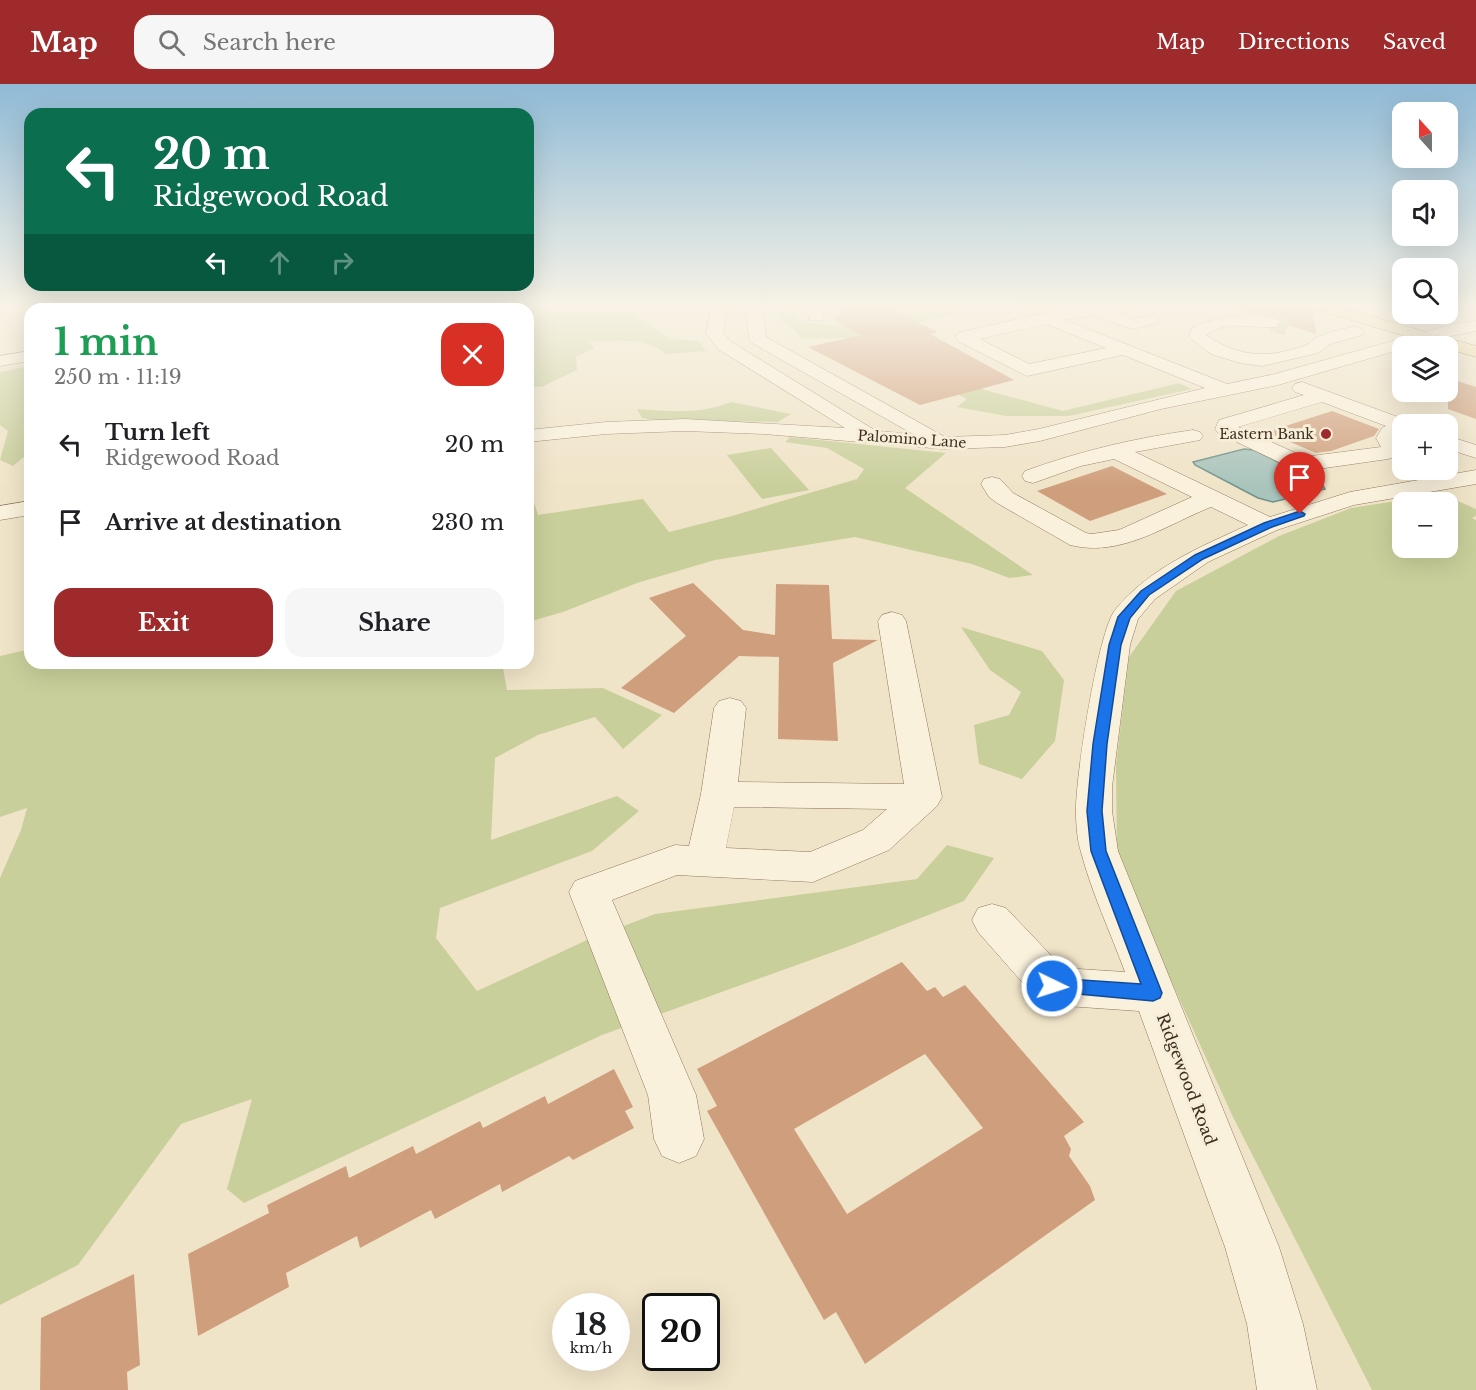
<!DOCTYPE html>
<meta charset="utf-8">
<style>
body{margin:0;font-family:"Libre Baskerville",serif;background:#f6f6f6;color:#202124;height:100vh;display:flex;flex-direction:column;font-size:22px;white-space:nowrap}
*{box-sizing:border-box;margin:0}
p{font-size:20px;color:#757577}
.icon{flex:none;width:33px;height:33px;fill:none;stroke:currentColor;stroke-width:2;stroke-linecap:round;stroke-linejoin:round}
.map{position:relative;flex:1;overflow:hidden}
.sheet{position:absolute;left:24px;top:219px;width:510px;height:366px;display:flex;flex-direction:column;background:#fff;border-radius:18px;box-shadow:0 6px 24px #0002}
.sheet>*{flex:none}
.banner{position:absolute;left:24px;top:24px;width:510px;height:183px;border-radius:18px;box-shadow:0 6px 24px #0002;background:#0b6e4f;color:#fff;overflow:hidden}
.needle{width:39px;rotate:339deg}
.fabs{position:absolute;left:1392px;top:18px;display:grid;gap:12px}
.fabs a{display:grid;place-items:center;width:66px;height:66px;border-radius:12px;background:#fff;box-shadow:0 6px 24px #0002;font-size:30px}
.speed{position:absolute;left:552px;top:1209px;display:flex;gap:12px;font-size:30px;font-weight:700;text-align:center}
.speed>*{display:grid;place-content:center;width:78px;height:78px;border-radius:50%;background:#fff;box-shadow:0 6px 24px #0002;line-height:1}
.speed small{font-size:15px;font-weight:400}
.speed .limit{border:3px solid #111;border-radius:9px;background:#fff;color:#111}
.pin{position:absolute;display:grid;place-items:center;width:51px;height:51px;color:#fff;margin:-62px -26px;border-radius:50% 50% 50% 0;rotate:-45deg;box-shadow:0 0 6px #0007}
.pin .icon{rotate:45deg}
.me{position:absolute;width:66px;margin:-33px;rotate:94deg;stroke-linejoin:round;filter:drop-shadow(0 0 4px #0008)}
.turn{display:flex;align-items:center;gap:21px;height:126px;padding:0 30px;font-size:27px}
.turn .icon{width:78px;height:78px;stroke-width:2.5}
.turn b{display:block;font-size:42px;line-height:51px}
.lanes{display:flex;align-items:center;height:57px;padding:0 30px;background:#0003;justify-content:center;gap:30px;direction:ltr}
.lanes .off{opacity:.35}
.round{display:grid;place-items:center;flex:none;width:63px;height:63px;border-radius:18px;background:#f6f6f6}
.summary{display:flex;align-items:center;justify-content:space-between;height:102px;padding:0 30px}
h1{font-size:36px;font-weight:800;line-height:45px;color:#1e9e55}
.button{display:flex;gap:12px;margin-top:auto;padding:12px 30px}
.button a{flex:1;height:69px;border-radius:18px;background:#9e2a2b;color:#fff;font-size:24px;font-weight:800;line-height:69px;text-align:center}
.button a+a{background:#f6f6f6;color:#202124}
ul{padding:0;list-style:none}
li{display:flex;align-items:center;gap:18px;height:78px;padding:0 30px}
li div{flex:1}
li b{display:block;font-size:22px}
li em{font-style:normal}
header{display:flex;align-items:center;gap:36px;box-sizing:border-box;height:84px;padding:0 30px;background:#9e2a2b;color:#fff}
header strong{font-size:28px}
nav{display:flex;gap:33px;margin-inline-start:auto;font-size:21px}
.search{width:420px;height:54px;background:#f6f6f6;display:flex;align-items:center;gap:15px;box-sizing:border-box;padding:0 21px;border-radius:18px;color:#757577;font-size:22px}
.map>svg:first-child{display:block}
.green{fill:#c9cf9b;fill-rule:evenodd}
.water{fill:#a9c4bc;stroke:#6f938a;stroke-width:1.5}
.building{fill:#cf9f7d;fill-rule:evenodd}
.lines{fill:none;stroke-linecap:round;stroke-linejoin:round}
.minor-tunnel{stroke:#ccc0a6;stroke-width:18;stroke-dasharray:18 9;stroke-linecap:butt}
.minor-casing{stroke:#8d765c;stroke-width:1}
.major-casing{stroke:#5b4430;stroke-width:1}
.minor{fill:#faf1dc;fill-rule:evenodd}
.major{fill:#f3d9a0;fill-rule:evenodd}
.route{fill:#1a73e8;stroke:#114b97;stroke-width:1.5}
.poi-dot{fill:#9e2a2b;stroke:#f7eed8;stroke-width:2}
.labels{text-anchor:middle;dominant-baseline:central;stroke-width:6;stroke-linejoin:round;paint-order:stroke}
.far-poi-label{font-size:14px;fill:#3d2e20;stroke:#f7eed8;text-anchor:end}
.far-street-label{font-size:14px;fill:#3d2e20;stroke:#f7eed8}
.street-label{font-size:16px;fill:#3d2e20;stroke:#f7eed8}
</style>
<header>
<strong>Map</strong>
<div class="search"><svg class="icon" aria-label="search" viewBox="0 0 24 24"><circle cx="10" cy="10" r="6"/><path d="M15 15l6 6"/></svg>Search here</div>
<nav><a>Map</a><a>Directions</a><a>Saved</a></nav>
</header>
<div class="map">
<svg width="1476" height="1306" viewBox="0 0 1476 1306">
<rect width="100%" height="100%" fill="#f0e4c8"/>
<!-- green -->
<path class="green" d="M489 221H537L546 225 602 221H655L630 227 671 255 698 257 706 267 666 270C646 253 614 257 589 258L594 264 576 273 577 286 544 302 528 304V225H470Z
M778 221H793L797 235C836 247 864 239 903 231L897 221H999L901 242 910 263 985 306 1063 327 1179 299 1192 305 1069 332H1006L957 323 967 315 850 254 803 255 781 235Z
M30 282V368L13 382 0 376 8 347 0 341V288Z
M731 318 791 330 778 338 654 336 642 334 637 325C672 327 698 331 731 318Z
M790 353 946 369 905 404 1033 491 1009 494 972 480 855 453 715 476 637 499 563 528 528 538V399L538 431 643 415 669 448 732 432 857 395 864 385 827 364 785 358Z
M771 364 809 406 762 415 727 371Z
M1442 410 1476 425V432L1472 434 1476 436V1306H1372L1232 1031 1117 778 1116 680 1129 573 1176 507 1279 452 1351 424ZM1402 418H1448V464H1402Z
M961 543 1042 567 1064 596 1055 657 1022 695 979 680 974 641 1009 631 1021 608 990 586Z
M30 565V579H502L507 606 603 604 662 631 623 665 595 633 538 651 495 674 491 756 617 712 639 727 592 767 440 824 436 854 477 907 587 856 655 830 917 795 947 761 994 774 964 817 847 863 602 951 244 1119 227 1105 252 1015 181 1040 78 1181 0 1221V794L21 746 27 724 0 733V572Z"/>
<!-- water -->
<path class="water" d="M1244 365 1254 366 1322 400 1325 405 1273 418 1258 414 1195 381 1193 378Z"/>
<!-- building -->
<path class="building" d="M847 221H881L938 248 930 250 1014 296 920 321 808 263 861 251 834 236Z
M1239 221H1306L1308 225 1313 227 1316 250 1282 239 1278 233 1238 226Z
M1448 294 1476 303V335L1448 325Z
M1332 327 1379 345 1374 352 1331 367 1316 369 1267 348Z
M1112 382 1167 410 1090 437 1037 407Z
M693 499 743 546 775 551 776 500 829 501 832 555 878 556 833 579 838 657 778 655 779 573 739 572 674 629 621 604 686 552 649 514Z
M902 878 927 907 935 903 943 913 965 901 1084 1038 1064 1052 1071 1065 1069 1072 1090 1102 1095 1116 865 1280 836 1228 824 1236 707 1027 717 1022 697 985ZM925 970 983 1044 847 1130 794 1045Z
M614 985 633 1023 625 1027 634 1044 573 1076 569 1072 502 1108 500 1100 435 1135 431 1126 360 1164 357 1152 286 1189 289 1203 198 1252 188 1170 269 1129 267 1121 346 1082 349 1094 413 1062 416 1070 480 1037 483 1044 545 1012 548 1020Z
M134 1190 140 1281 127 1288 128 1306H40L41 1234Z"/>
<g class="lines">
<!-- minor-tunnel -->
<path class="minor-tunnel" d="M1272 238 1287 243"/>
<!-- minor casing -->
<g class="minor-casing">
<path id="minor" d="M415 221H452L447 225H409Z
M712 221H728L723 248 730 257 876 347 913 350 752 259 749 255 746 221H762L766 253 945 353 1005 351 1039 345 1205 304 1123 271 1027 292 958 257 955 253 958 249C1012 236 1070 221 1126 221L1124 224 1112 227 1134 235 1152 231 1158 233 1160 236 1158 239 1133 245 1092 231 1065 236 1227 300 1275 290 1453 240 1476 237V247L1402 262V265L1278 301 1161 325 1040 357 1005 363 944 365 764 350 685 347 606 350 528 358V346L606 338 685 335 845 344 718 265 706 249ZM1046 240 1106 264 1029 280 980 255Z
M804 221H820L824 233 822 236H810Z
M1182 221C1195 220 1210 218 1220 228L1212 233 1184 224Z
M1392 221H1402V226L1394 224Z
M1254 231 1278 235 1280 238C1277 242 1278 243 1272 243 1250 244 1227 236 1206 251 1239 273 1266 275 1304 262 1310 260 1314 254 1320 252 1331 247 1344 245 1356 242L1364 247 1362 251 1330 260 1318 269 1262 282 1240 279 1211 270 1189 253 1192 244C1211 235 1232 231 1254 231Z
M30 267V277L0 282V272Z
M1302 298 1409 337 1412 340H1402V350L1398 354 1402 364 1401 371 1388 375 1311 386 1287 382 1218 349 1215 345 1219 336 1304 311 1295 308 1292 304 1295 300ZM1322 318 1386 342 1382 344 1376 354 1381 363 1311 372 1300 371 1238 343Z
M1193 346 1200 348 1203 352 1200 356 1135 368 1270 433 1350 408 1476 386V400L1354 421 1277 446 1208 478 1155 515 1138 535 1130 561 1112 703V727L1118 767 1279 1163 1303 1240 1317 1306H1257L1247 1240 1225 1163 1139 927 1052 921 1037 915 978 848 972 836 978 824 992 820 1006 824 1063 884 1125 888C1111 850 1091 807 1081 768 1077 756 1076 740 1076 727 1075 696 1098 547 1115 526 1149 484 1200 463 1248 441L1211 423C1166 441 1121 474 1070 461L997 419 989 413 981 400 984 395 992 393 1000 395 1013 409 1086 449 1092 450 1119 446 1192 413 1114 375 1081 382 1033 399 1025 397 1022 392 1025 387C1080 367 1135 354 1193 346Z
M1448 352 1476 361V374L1448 365Z
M30 417V431L0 436V422Z
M892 528 902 531 906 537 942 713 937 722 889 766 813 798 677 791 612 816 696 1011 704 1055 696 1072 679 1079 662 1072 654 1055 648 1011 569 808 575 797 675 761 689 762 701 710 714 624 719 617 730 614 741 617 746 624 738 698 904 700 878 537 882 531ZM734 723 887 725 863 746 810 768 726 764Z"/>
</g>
<!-- major casing -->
<g class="major-casing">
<path id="major" d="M1308 221H1332L1476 262V273L1448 265V262H1439L1310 224Z"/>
</g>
<!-- minor -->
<use href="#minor" class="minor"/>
<!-- major -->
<use href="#major" class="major"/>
</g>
<!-- sky -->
<linearGradient id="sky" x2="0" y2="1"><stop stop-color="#8fbad6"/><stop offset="0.55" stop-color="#f8f3e6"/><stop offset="1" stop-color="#f8f3e6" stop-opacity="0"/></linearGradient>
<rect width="1476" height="404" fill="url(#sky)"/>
<!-- route -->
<path class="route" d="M1300 427 1305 430 1304 432 1272 443 1203 475 1149 511 1130 534 1121 561 1107 660 1102 727 1106 767 1162 909 1160 914 1153 917 1046 907 1044 902 1046 896 1052 894 1141 900 1091 767 1087 727 1093 660 1109 561 1118 533 1141 507 1195 471 1264 439Z"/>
<!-- markers -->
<circle class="poi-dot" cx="1326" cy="350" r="6"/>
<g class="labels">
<!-- far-poi labels -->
<g class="far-poi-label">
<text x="1314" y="350">Eastern Bank</text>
</g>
<!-- far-street labels -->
<g class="far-street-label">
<text transform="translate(912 355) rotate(4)">Palomino Lane</text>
</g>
<!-- street labels -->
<g class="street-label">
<text transform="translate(1187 995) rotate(69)">Ridgewood Road</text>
</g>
</g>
</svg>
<div class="fabs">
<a><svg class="needle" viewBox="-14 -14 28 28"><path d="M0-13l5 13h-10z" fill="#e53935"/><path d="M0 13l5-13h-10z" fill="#757577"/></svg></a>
<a><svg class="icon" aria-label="sound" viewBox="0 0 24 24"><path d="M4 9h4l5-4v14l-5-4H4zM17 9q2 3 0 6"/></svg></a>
<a><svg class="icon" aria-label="search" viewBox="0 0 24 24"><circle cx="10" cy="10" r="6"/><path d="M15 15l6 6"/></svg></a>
<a><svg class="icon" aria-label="layers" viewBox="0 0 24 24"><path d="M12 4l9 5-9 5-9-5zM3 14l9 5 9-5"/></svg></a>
<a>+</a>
<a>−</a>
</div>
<div class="speed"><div>18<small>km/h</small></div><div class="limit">20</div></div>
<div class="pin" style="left:1300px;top:430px;background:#d93025"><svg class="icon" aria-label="arrive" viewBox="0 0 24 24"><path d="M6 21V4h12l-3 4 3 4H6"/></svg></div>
<svg class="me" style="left:1052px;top:902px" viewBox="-20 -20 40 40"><circle r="17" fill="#1a73e8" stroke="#fff" stroke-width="3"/><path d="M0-11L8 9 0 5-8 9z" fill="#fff"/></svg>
<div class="banner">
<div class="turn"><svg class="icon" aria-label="left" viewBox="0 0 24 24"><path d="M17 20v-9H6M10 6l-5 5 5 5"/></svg><div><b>20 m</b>Ridgewood Road</div></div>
<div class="lanes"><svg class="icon" aria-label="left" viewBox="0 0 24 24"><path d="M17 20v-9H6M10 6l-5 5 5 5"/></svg><svg class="icon off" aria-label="ahead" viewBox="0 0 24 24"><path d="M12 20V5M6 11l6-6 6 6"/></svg><svg class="icon off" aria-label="right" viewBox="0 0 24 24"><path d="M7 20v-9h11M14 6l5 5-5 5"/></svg></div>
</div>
<section class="sheet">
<div class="summary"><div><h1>1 min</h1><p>250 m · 11:19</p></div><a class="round" style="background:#d93025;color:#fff"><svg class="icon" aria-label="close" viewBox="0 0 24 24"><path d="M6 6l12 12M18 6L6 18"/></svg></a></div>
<ul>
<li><svg class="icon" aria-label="left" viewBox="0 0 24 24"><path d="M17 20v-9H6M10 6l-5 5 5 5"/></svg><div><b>Turn left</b><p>Ridgewood Road</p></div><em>20 m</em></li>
<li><svg class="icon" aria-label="arrive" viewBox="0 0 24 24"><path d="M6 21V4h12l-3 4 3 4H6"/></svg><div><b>Arrive at destination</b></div><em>230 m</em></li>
</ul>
<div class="button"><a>Exit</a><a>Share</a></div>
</section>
</div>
